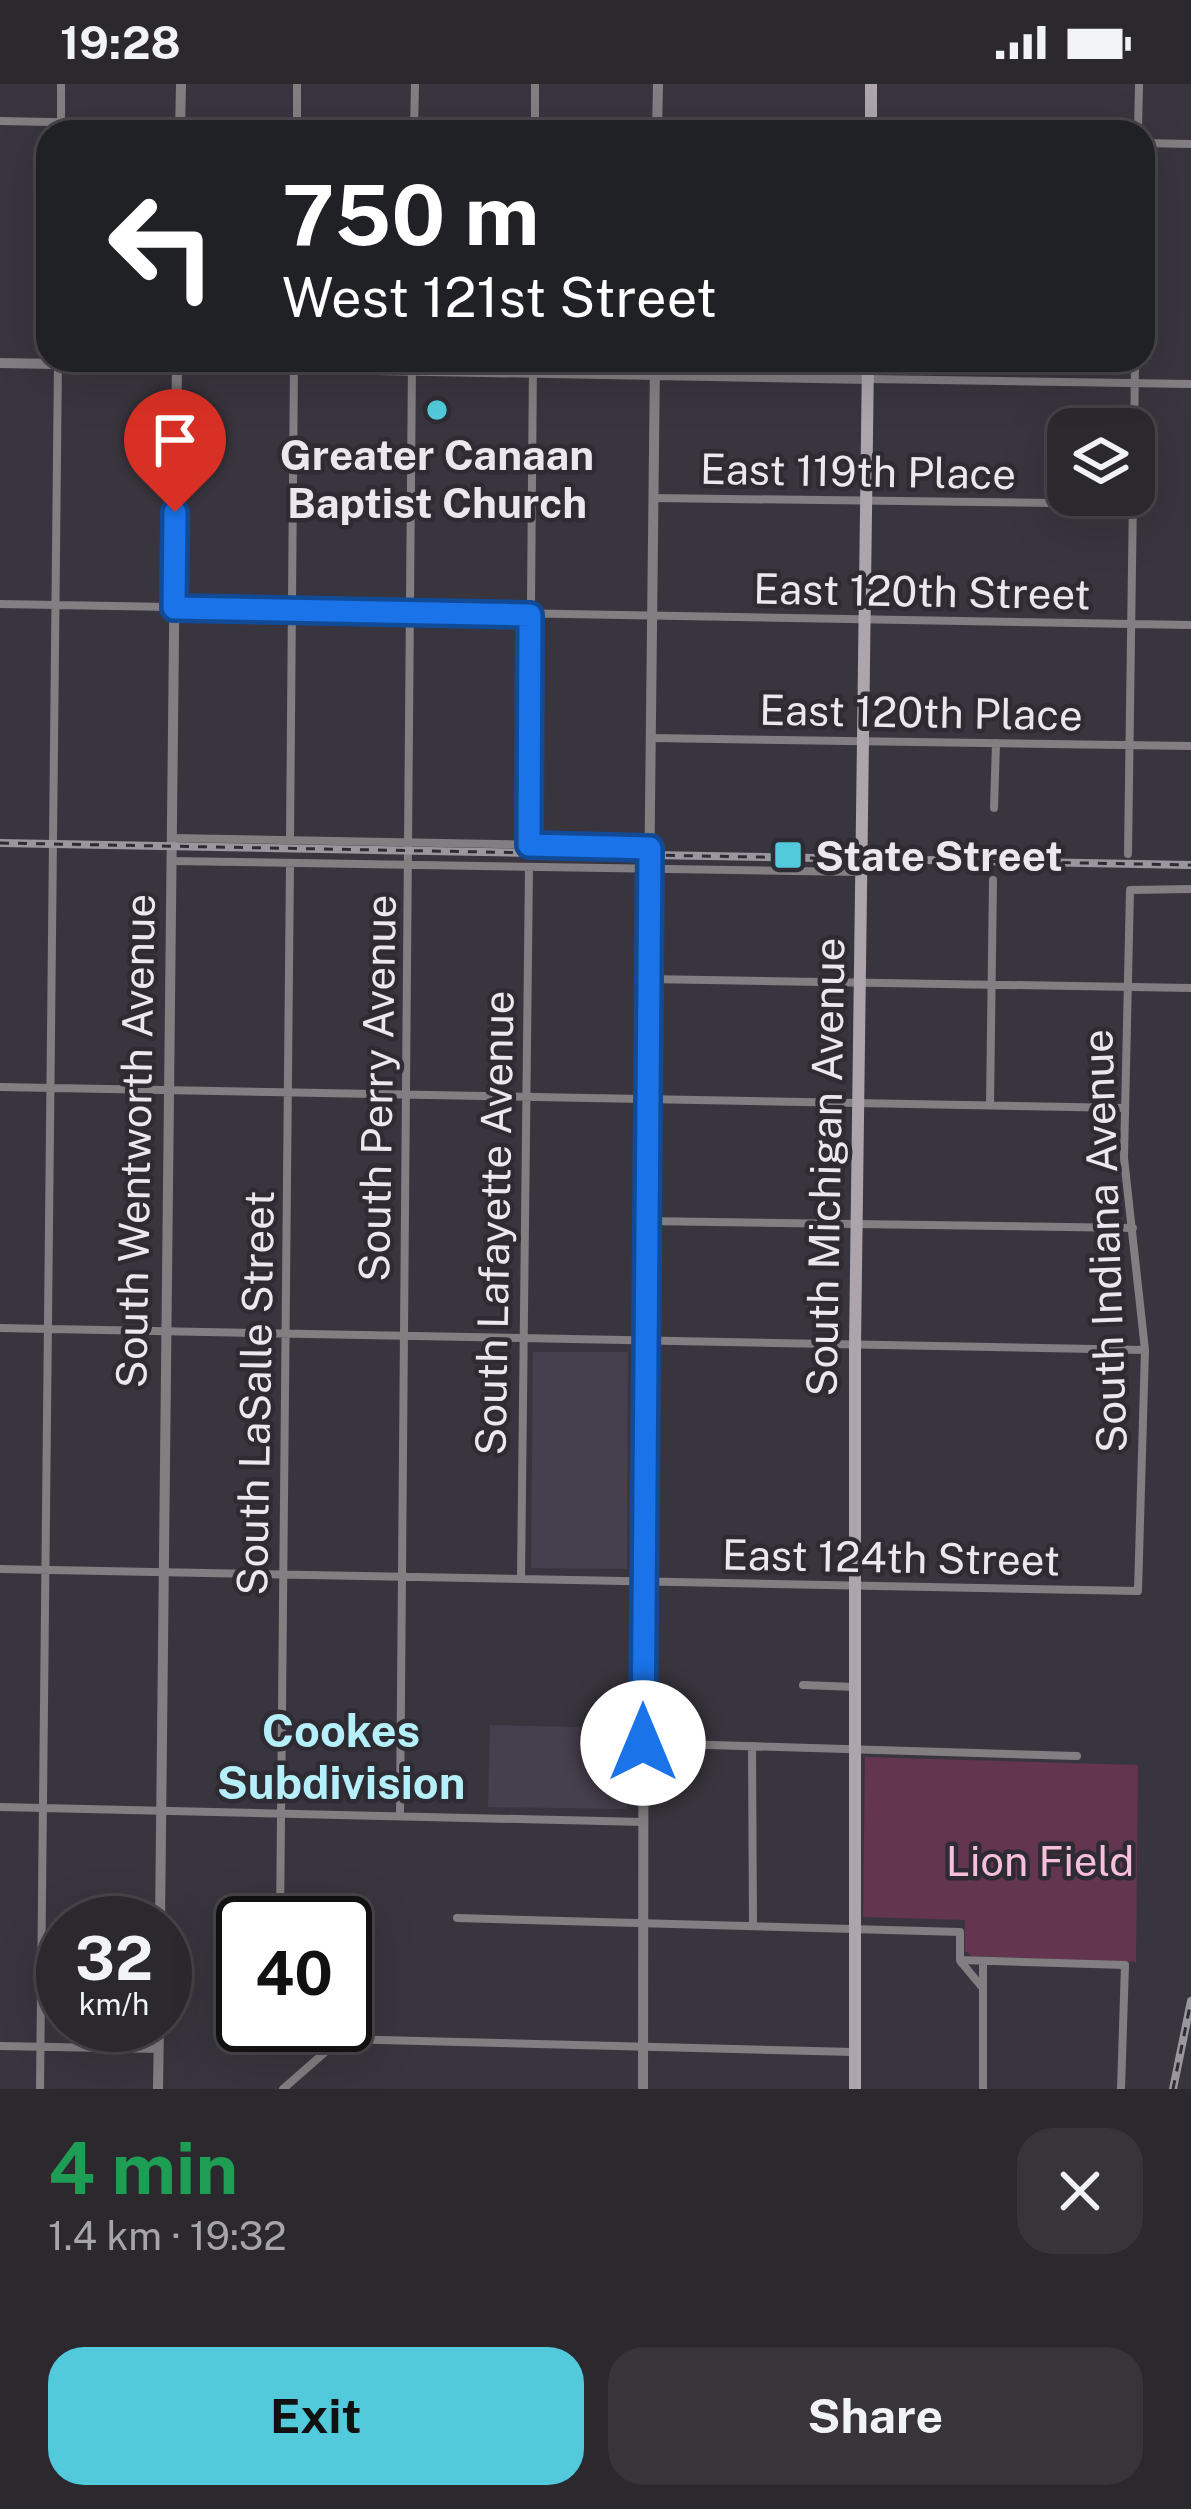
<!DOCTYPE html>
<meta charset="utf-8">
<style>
body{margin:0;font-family:"Public Sans",sans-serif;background:#37343a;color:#f1f3f6;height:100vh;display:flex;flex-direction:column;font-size:45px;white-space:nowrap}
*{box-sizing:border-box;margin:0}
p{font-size:39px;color:#a6a6aa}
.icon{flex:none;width:66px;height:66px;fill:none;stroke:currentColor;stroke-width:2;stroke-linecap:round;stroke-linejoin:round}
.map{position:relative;height:2005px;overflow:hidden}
.drawer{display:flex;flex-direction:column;background:#2b282e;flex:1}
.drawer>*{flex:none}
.top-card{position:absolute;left:36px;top:36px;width:1119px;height:252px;border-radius:36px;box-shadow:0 12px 48px #0002,0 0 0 3px #47444a;background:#202124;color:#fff;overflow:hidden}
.controls{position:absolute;left:1047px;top:324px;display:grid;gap:24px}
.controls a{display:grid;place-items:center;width:108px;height:108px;border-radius:24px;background:#2b282e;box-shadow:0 12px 48px #0002,0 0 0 3px #47444a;font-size:60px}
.speed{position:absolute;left:36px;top:1812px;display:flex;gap:24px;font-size:60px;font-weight:700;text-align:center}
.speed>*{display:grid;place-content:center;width:156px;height:156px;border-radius:50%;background:#2b282e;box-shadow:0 12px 48px #0002,0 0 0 3px #47444a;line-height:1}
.speed small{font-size:30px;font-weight:400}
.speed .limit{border:6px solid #111;border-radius:18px;background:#fff;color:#111}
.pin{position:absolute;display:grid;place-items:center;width:102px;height:102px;color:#fff;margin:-123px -51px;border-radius:50% 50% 50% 0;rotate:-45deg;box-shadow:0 0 12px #0007}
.pin .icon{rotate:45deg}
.me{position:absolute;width:132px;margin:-66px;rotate:0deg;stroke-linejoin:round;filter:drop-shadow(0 0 9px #0008)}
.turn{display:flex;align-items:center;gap:42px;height:252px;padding:0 48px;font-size:54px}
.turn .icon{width:156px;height:156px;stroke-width:2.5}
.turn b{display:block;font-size:84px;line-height:102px}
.round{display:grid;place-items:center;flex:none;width:126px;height:126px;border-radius:36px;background:#37343a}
.head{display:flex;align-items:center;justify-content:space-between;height:204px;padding:0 48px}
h1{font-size:72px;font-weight:700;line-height:90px;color:#1e9e55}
.button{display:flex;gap:24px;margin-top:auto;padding:24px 48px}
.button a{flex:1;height:138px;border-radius:36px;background:#53cadc;color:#111;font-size:48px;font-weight:700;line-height:138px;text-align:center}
.button a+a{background:#37343a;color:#f1f3f6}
.status{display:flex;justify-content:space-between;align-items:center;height:84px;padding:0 60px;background:#2b282e;direction:ltr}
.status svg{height:33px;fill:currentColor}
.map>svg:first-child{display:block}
.built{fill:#463f4d}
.green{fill:#63354e}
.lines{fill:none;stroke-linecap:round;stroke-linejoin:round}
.minor{stroke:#827e82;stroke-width:8}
.tertiary{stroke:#827e82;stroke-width:10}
.secondary{stroke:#aca6ac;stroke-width:12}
.rail-casing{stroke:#99969d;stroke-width:8}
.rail{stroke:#2f2b33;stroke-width:3;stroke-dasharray:9;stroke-linecap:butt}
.route-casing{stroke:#114b97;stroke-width:30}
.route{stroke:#1a73e8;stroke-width:21}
.poi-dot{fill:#53cadc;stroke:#2f2b33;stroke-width:4.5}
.labels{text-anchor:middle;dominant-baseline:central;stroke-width:9;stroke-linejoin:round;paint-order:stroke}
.poi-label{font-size:42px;font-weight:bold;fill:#eae8ed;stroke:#2f2b33}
.street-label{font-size:42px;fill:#eae8ed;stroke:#2f2b33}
.park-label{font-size:42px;fill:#f8bfdc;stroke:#2f2b33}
.neighbourhood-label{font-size:45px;font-weight:bold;fill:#b5eff9;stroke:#2f2b33}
</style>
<div class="status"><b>19:28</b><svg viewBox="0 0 49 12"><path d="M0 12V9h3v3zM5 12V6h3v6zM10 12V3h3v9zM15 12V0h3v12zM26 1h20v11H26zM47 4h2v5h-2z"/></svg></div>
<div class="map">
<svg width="1191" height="2005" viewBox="0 0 1191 2005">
<rect width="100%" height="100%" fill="#39353e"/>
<!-- built -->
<path class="built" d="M533 1268H628L627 1485 531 1484Z
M490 1641 629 1644 627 1725 488 1723Z"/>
<!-- green -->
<path class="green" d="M865 1673 1138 1681 1136 1878 972 1872 965 1867V1836L863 1833Z"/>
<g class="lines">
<!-- minor -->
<path class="minor" d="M0 37 563 48
M297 46V0
M414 46 415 0
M61 48V0
M535 48V0
M1138 48 1139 0
M1143 59 1191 60
M869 295 1191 300
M1134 368 1135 276
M653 414 1133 420
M0 520 1191 541
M651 654 1191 662
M994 724 996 659
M171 754 650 763
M290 756 294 276
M529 761 533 276
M1128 770 1133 411
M171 777 860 788
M648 895 1191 904
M0 1003 1125 1024
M990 1021 993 796
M645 1137 1133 1144
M0 1244 1145 1266
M0 1485 1138 1507 1145 1266 1124 1074 1130 806 1191 805
M521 1495 529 783
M803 1601 856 1603
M643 1659 1077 1672
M752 1662 753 1842
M0 1723 643 1738
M400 1732 412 276
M457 1834 960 1848V1876
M280 1839 290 779
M960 1876 1125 1881 1121 2005
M961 1878 982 1903
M0 1962 158 1965
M40 2005 58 277
M283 2005 340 1955 854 1968
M983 2005V1877"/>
<!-- tertiary -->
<path class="tertiary" d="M180 48 181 0
M657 48 658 0
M0 279 868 295
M160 1839 177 276
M158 2005 159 1941
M643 2005 644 1258 655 276"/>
<!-- secondary -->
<path class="secondary" d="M871 48V0
M855 2005V1262L868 276"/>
<!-- rail casing -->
<g class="rail-casing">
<path id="rail" d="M0 759 1191 781
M1173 2005 1191 1917"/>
</g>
<!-- rail -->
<use href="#rail" class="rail"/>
</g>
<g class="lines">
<!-- route casing -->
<g class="route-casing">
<path id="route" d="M175 428 174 524 530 531 529 761 650 764 643 1659"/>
</g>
<!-- route -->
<use href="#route" class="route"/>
</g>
<!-- markers -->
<g class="poi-dot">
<circle cx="437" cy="326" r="12"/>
<rect x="773" y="756" width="30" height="30" rx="6"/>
</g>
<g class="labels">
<!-- poi labels -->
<g class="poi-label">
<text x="437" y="370">Greater Canaan<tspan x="437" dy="48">Baptist Church</tspan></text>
<text x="815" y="771" text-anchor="start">State Street</text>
</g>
<!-- street labels -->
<g class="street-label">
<text transform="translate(858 387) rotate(1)">East 119th Place</text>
<text transform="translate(922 507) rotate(1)">East 120th Street</text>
<text transform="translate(921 628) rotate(1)">East 120th Place</text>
<text transform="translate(377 1004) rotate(-89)">South Perry Avenue</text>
<text transform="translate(135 1057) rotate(-89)">South Wentworth Avenue</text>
<text transform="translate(825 1083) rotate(-89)">South Michigan Avenue</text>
<text transform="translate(494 1139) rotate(-89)">South Lafayette Avenue</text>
<text transform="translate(1104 1157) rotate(-92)">South Indiana Avenue</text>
<text transform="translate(255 1309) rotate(-89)">South LaSalle Street</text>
<text transform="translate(891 1473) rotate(1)">East 124th Street</text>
</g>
<!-- park labels -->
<g class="park-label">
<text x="1040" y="1776">Lion Field</text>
</g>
<!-- neighbourhood labels -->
<g class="neighbourhood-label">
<text x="341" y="1646">Cookes<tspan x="341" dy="52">Subdivision</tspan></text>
</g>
</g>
</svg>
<div class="controls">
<a><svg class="icon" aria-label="layers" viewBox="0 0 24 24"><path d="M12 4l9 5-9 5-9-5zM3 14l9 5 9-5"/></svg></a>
</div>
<div class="speed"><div>32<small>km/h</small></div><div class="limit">40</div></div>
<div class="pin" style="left:175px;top:428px;background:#d93025"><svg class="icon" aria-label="arrive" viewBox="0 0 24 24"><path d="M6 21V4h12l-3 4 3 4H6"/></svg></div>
<svg class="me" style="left:643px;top:1659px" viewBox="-20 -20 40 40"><circle r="19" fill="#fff"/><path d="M0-13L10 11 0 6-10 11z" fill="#1a73e8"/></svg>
<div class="top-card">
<div class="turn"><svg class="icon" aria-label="left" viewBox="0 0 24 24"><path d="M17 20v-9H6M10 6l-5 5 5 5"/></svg><div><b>750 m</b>West 121st Street</div></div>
</div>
</div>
<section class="drawer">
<div class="head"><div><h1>4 min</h1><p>1.4 km · 19:32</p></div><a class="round"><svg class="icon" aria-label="close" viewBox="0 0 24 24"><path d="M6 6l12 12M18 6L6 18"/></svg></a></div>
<div class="button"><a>Exit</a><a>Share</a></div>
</section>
